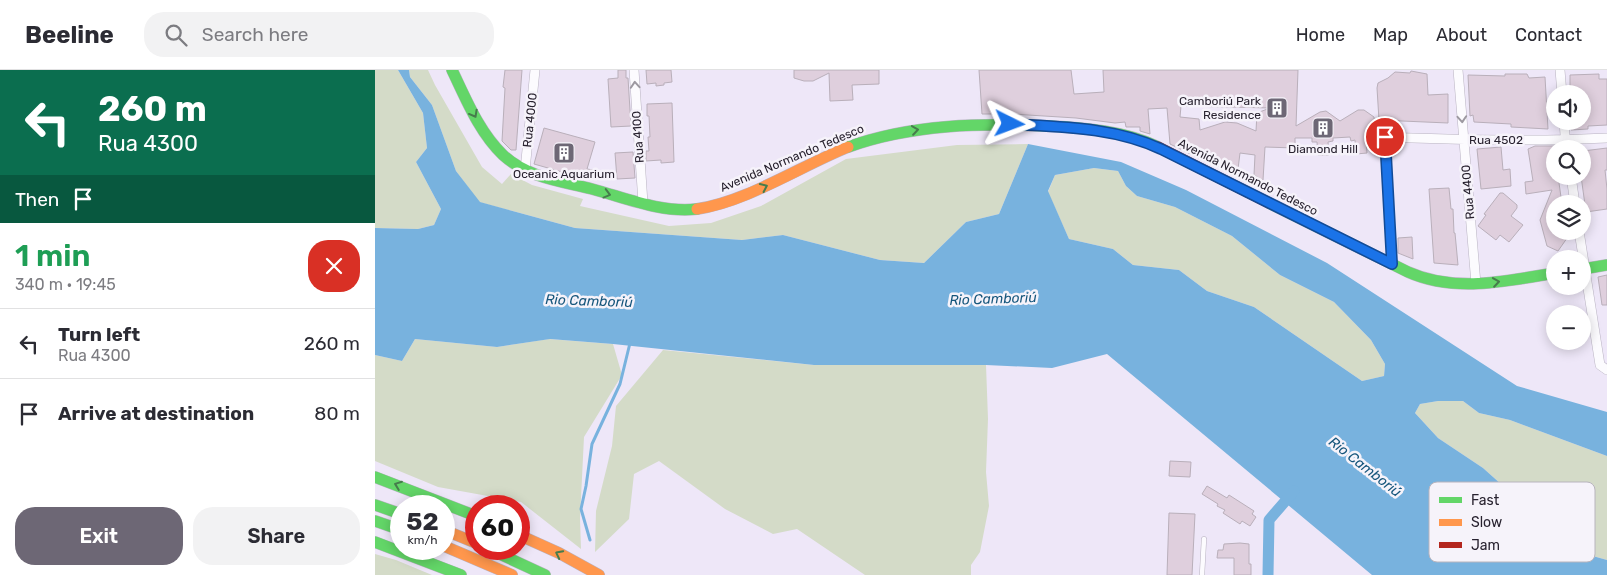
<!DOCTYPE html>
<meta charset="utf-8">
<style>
body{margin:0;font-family:Rubik,sans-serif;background:#f2f2f3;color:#2b2b33;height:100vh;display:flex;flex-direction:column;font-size:19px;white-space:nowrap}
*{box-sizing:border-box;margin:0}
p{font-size:16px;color:#7c7c81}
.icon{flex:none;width:28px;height:28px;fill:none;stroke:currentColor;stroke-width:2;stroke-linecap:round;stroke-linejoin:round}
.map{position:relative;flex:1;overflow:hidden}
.drawer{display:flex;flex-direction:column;background:#fff;width:375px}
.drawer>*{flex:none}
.top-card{background:#0b6e4f;color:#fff;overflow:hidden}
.tools{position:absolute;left:1171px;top:15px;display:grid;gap:10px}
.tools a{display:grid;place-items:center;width:45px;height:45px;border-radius:50%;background:#fff;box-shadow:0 2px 12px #0003;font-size:25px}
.speed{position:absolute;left:15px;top:425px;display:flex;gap:10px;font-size:25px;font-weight:700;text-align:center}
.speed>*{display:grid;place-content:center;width:65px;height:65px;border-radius:50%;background:#fff;box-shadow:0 2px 12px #0003;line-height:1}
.speed small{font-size:12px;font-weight:400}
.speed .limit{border:8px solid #d22;background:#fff;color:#111}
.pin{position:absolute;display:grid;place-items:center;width:42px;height:42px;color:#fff;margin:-21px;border:2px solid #fff;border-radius:50%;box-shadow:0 1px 5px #0007}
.me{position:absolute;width:55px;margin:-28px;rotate:93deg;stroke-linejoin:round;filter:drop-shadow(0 0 4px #0008)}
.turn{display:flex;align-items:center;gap:18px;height:105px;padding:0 15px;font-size:22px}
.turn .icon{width:65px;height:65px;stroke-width:2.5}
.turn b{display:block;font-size:35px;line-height:42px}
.then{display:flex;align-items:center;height:48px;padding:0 15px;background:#0003;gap:10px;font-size:19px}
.round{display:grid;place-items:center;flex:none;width:52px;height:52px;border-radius:20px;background:#f2f2f3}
.headline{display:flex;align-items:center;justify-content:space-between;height:85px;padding:0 15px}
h1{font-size:30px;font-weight:600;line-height:38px;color:#1e9e55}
.cta{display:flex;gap:10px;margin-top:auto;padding:10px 15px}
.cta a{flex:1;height:58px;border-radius:20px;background:#6d6775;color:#fff;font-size:20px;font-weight:600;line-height:58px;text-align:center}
.cta a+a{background:#f2f2f3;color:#2b2b33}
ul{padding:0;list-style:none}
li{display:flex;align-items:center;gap:15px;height:70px;padding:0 15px;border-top:1px solid #e1e1e2}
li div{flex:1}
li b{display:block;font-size:19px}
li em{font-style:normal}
header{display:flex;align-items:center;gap:30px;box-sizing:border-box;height:70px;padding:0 25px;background:#fff;border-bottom:1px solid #e1e1e2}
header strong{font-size:24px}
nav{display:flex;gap:28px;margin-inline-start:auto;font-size:18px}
.search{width:350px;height:45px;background:#f2f2f3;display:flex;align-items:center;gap:12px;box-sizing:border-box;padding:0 18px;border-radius:20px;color:#7c7c81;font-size:19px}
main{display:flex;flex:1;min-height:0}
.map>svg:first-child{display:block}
.green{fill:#d4dbc8}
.water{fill:#78b2de;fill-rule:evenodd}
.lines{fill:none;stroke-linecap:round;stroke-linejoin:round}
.stream{stroke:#78b2de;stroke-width:3}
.canal{stroke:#78b2de;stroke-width:11}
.building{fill:#dfcfdd;stroke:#b9afba;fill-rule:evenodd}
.lane-casing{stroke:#b9b3c2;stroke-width:5.5}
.street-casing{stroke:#b9b3c2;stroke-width:10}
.fast-casing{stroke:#b9b3c2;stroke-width:12}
.slow-casing{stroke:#b9b3c2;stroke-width:12}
.jam-casing{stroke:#b9b3c2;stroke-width:12}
.lane{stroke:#fcfbfe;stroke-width:4.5}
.street{stroke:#fcfbfe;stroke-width:9}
.fast{stroke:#63d668;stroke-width:11}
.slow{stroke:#ff974d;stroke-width:11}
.jam{stroke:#b3261e;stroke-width:11}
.oneway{stroke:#9d99a1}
.oneway2{stroke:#467c4c}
.route-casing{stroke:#114b97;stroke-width:12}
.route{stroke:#1a73e8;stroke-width:9}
.labels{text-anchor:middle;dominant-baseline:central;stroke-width:5;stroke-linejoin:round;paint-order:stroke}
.poi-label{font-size:12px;fill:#28222f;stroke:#f6f3fa}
.street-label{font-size:12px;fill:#28222f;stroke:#f6f3fa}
.water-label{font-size:14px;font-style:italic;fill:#16567c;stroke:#f6f3fa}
.key{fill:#f6f3fa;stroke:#b8b4bd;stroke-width:1}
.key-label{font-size:14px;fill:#28222f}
</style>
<header>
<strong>Beeline</strong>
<div class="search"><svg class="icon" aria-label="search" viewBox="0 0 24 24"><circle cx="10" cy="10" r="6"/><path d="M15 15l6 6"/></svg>Search here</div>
<nav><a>Home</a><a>Map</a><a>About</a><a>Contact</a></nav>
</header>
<main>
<section class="drawer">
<div class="top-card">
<div class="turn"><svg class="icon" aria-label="left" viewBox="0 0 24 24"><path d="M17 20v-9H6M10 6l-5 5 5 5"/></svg><div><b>260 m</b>Rua 4300</div></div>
<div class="then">Then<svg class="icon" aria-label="arrive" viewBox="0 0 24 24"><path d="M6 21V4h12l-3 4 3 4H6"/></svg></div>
</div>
<div class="headline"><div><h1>1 min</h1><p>340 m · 19:45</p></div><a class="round" style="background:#d93025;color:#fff"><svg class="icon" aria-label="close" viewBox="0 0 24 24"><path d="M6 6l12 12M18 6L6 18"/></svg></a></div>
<ul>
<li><svg class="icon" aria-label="left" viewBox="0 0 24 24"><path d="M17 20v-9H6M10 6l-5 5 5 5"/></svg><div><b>Turn left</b><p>Rua 4300</p></div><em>260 m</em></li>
<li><svg class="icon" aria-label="arrive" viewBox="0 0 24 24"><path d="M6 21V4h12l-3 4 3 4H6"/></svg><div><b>Arrive at destination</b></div><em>80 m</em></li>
</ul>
<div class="cta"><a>Exit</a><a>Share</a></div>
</section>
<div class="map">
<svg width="1232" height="505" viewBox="0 0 1232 505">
<rect width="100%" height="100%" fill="#eee7f8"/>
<!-- green -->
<path class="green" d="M0 0H23L48 43 52 78 41 92 66 139 59 155 43 159 0 158Z
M34 0H53L60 15 107 97 127 114 136 104 157 115 208 129 205 136 294 156 336 153 386 136 471 89 582 75 653 74 624 144 591 152 549 193 505 190 408 165 367 170 200 158 104 132 81 101 57 35 35 7Z
M719 98 743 101 751 116 762 126 800 137 857 166 905 205 959 232 996 270 1010 294 1009 306 987 311 879 237 832 221 804 200 758 195 738 179 694 169 673 122 680 105Z
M40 269 122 277 174 269 238 274 247 305 209 367 205 448 206 479 146 432 63 417 0 391V285L27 291Z
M288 280 439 295H611L613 349 611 402 614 436 605 482 596 495V505H490L422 459 398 464 350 439 284 391 259 404 254 449 220 482 221 441 237 376 241 336Z
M1063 331H1088L1104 343 1135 350 1232 386V490L1150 467 1138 442 1127 415 1108 398 1063 368 1040 343 1045 334Z
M0 484 21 490 57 505H0Z"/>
<!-- water -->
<path class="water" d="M23 0H34L35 7 57 35 81 101 105 132 200 158 367 170 408 165 505 190 549 193 591 152 624 144 653 74 746 92 811 120 952 193 1142 316 1232 342V386L1135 350 1104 343 1088 331H1063L1045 334 1040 343 1063 368 1108 398 1127 415 1138 442 1150 467 1232 490V505H997L732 284 677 298 611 295H439L238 274 175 269 122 277 40 269 27 291 0 285V158L43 159 59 155 66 139 41 92 52 78 48 43ZM719 98 743 101 751 116 762 126 800 137 857 166 905 205 959 232 996 270 1010 294 1009 306 987 311 879 237 832 221 804 200 758 195 738 179 694 169 673 121 680 105Z"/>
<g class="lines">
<!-- stream -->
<path class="stream" d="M215 470 206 439 211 416 217 374 245 314 255 273"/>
<!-- canal -->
<path class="canal" d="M893 505 894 450 919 421"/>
</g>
<!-- building -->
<path class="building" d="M130 0H147L141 80H136L127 71 130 18 128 17Z
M243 0H251V8H253L256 56 236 57 233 9 243 8Z
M271 0H296L297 12 289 13V15L281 16V13L272 14Z
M419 0H504V14L477 15 478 30 455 31 454 3 438 11H429L419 8Z
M604 0H696L699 24 729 22 728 0H923L921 56 945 42 951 41 965 51 983 40H989L999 47 1000 66H996V70H991L992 83 981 84 980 70 976 71 975 67 958 68V71L953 72 954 85H943L942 72H937V68H920V78L890 77 888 110 879 105 880 85 865 83 863 99 840 96 795 74 792 38 773 39 775 64 765 61V57H751L750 52 740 53 701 48 637 44H607ZM806 36 855 37 895 38 882 43 881 61 862 53 850 52 825 60 824 49 805 47Z
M1036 1 1052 4 1053 25 1073 24V53L1004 50 1002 18 1003 13 1013 8 1020 2 1035 3Z
M1130 4H1152L1154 8 1170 7 1173 59 1136 57V54L1099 52 1098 45 1095 46 1093 5 1130 6Z
M1224 4V9H1232V55L1213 56V59L1196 60V51H1208V24H1195V5Z
M297 33 299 92 286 93V90L271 91V81H274L273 67H275L274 46H272V34Z
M169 58 220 72 212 99 218 100 215 110 159 94Z
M1160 76H1180V106H1183L1187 134H1180V161H1197L1183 181 1172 176 1165 150 1177 120 1151 124 1150 112 1158 111 1153 79Z
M1126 77 1128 100 1135 99 1136 116 1106 119 1102 79Z
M1232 78V100H1230L1232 119V139L1211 142 1206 106H1208V81Z
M258 82 260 108 242 109 240 83Z
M1074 118 1076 139H1078L1079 163H1080L1083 195 1059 193 1054 119Z
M1125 123H1128L1142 135V138L1136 146 1148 155 1134 172 1125 165 1121 170 1103 156 1111 145 1109 144Z
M1037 167 1038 189 1023 183V168Z
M1232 205V235H1227L1223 207Z
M795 391 816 392 815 407 794 406Z
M832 416 852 428 854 425 879 441 877 444 881 447 875 456 867 451 865 454 848 443 850 440 842 436 843 434 827 424Z
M794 443 820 444 817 505H792Z
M865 473 874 474V494H876V505H859V488H842L843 480H848L849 474Z"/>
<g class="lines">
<!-- lane casing -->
<g class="lane-casing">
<path id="lane" d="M827 505 829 469"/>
</g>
<!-- street casing -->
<g class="street-casing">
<path id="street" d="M259 0 268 133
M1083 0 1101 214
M1185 0 1187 24
M1189 51 1191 79
M150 100 160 0
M1196 106 1200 134
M1204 161 1225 295 1232 300
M1017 194 1010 67C1084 70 1158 72 1232 68"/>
</g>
<!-- fast casing -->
<g class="fast-casing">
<path id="fast" d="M77 0C91 29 104 62 128 85 153 108 186 111 217 119 251 128 286 143 322 139
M473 77C537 54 606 53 674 56 710 58 750 61 783 77
M894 133 1033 202C1080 223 1131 211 1180 203
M1208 199 1232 195
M0 407 101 446
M0 435 26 444
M0 451 26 460
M0 472 86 505
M114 479 170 505"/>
</g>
<!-- slow casing -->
<g class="slow-casing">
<path id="slow" d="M322 139C371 132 426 96 473 77
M69 460 101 473
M144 465 184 483 224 505
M69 476 137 505"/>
</g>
<!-- jam casing -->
<g class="jam-casing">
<path id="jam" d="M783 77 894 133"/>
</g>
<!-- lane -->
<use href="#lane" class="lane"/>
<!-- street -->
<use href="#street" class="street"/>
<!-- fast -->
<use href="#fast" class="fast"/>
<!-- slow -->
<use href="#slow" class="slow"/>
<!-- jam -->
<use href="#jam" class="jam"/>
</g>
<!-- one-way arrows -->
<defs><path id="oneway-chevron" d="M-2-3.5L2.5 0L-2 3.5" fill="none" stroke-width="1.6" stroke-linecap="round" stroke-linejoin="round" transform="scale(1.25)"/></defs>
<g class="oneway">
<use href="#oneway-chevron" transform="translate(260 15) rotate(-94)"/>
<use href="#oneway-chevron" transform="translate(1087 49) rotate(86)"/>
</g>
<g class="oneway2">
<use href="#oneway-chevron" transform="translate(99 44) rotate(61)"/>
<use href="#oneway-chevron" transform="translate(540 60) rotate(-8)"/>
<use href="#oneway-chevron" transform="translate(389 117) rotate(-25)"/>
<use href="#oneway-chevron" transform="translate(232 124) rotate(15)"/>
<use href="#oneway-chevron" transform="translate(1121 212) rotate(-8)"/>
<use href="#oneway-chevron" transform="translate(23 415) rotate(-159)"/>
<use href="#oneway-chevron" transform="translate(184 484) rotate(-153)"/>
</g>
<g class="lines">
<!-- route casing -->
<g class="route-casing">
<path id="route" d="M635 54C687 57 739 57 786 79L1017 194 1010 67"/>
</g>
<!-- route -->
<use href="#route" class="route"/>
</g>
<!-- icons -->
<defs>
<g id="building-square" transform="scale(1.125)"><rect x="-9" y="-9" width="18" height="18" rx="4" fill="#6d6775" stroke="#f6f3fa"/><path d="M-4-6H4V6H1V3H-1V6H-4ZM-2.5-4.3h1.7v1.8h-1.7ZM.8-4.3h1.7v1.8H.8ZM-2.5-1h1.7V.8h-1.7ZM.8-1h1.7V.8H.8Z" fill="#fff"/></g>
</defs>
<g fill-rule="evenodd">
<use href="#building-square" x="902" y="38"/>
<use href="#building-square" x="948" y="58"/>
<use href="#building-square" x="189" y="83"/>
</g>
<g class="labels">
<!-- poi labels -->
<g class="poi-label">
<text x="886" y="31" text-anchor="end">Camboriú Park<tspan x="886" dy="14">Residence</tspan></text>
<text x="948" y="79">Diamond Hill</text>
<text x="189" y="104">Oceanic Aquarium</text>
</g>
<!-- street labels -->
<g class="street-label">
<text transform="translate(155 50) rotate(-84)">Rua 4000</text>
<text transform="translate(263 67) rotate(-94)">Rua 4100</text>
<text x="1121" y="70">Rua 4502</text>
<text transform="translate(417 88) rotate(-23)">Avenida Normando Tedesco</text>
<text transform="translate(873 107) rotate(27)">Avenida Normando Tedesco</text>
<text transform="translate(1093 122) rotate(-95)">Rua 4400</text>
</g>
<!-- water labels -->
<g class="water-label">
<text transform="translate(618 229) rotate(-2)">Rio Camboriú</text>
<text transform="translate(214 231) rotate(2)">Rio Camboriú</text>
<text transform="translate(990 397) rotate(38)">Rio Camboriú</text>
</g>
</g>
<!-- legend -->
<rect x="1054" y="412" width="166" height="80" rx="8" class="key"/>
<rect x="1064" y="427" width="23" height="6" fill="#63d668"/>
<rect x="1064" y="449" width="23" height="7" fill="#ff974d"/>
<rect x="1064" y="472" width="23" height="6" fill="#b3261e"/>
<g class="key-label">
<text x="1096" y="435">Fast</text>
<text x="1096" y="457">Slow</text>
<text x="1096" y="480">Jam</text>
</g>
</svg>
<div class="tools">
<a><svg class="icon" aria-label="sound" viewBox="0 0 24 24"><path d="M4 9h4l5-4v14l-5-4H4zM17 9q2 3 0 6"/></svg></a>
<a><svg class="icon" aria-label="search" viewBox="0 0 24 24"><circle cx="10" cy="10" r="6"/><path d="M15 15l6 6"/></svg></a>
<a><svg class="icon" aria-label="layers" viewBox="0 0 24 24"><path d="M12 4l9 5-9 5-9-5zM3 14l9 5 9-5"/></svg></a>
<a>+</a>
<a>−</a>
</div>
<div class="speed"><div>52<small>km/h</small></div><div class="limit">60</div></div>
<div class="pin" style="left:1010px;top:67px;background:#d93025"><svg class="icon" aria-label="arrive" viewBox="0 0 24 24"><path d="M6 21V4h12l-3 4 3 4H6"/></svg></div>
<svg class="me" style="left:635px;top:54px" viewBox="-20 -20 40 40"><path d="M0-17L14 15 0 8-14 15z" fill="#1a73e8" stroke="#fff" stroke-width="4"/></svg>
</div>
</main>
